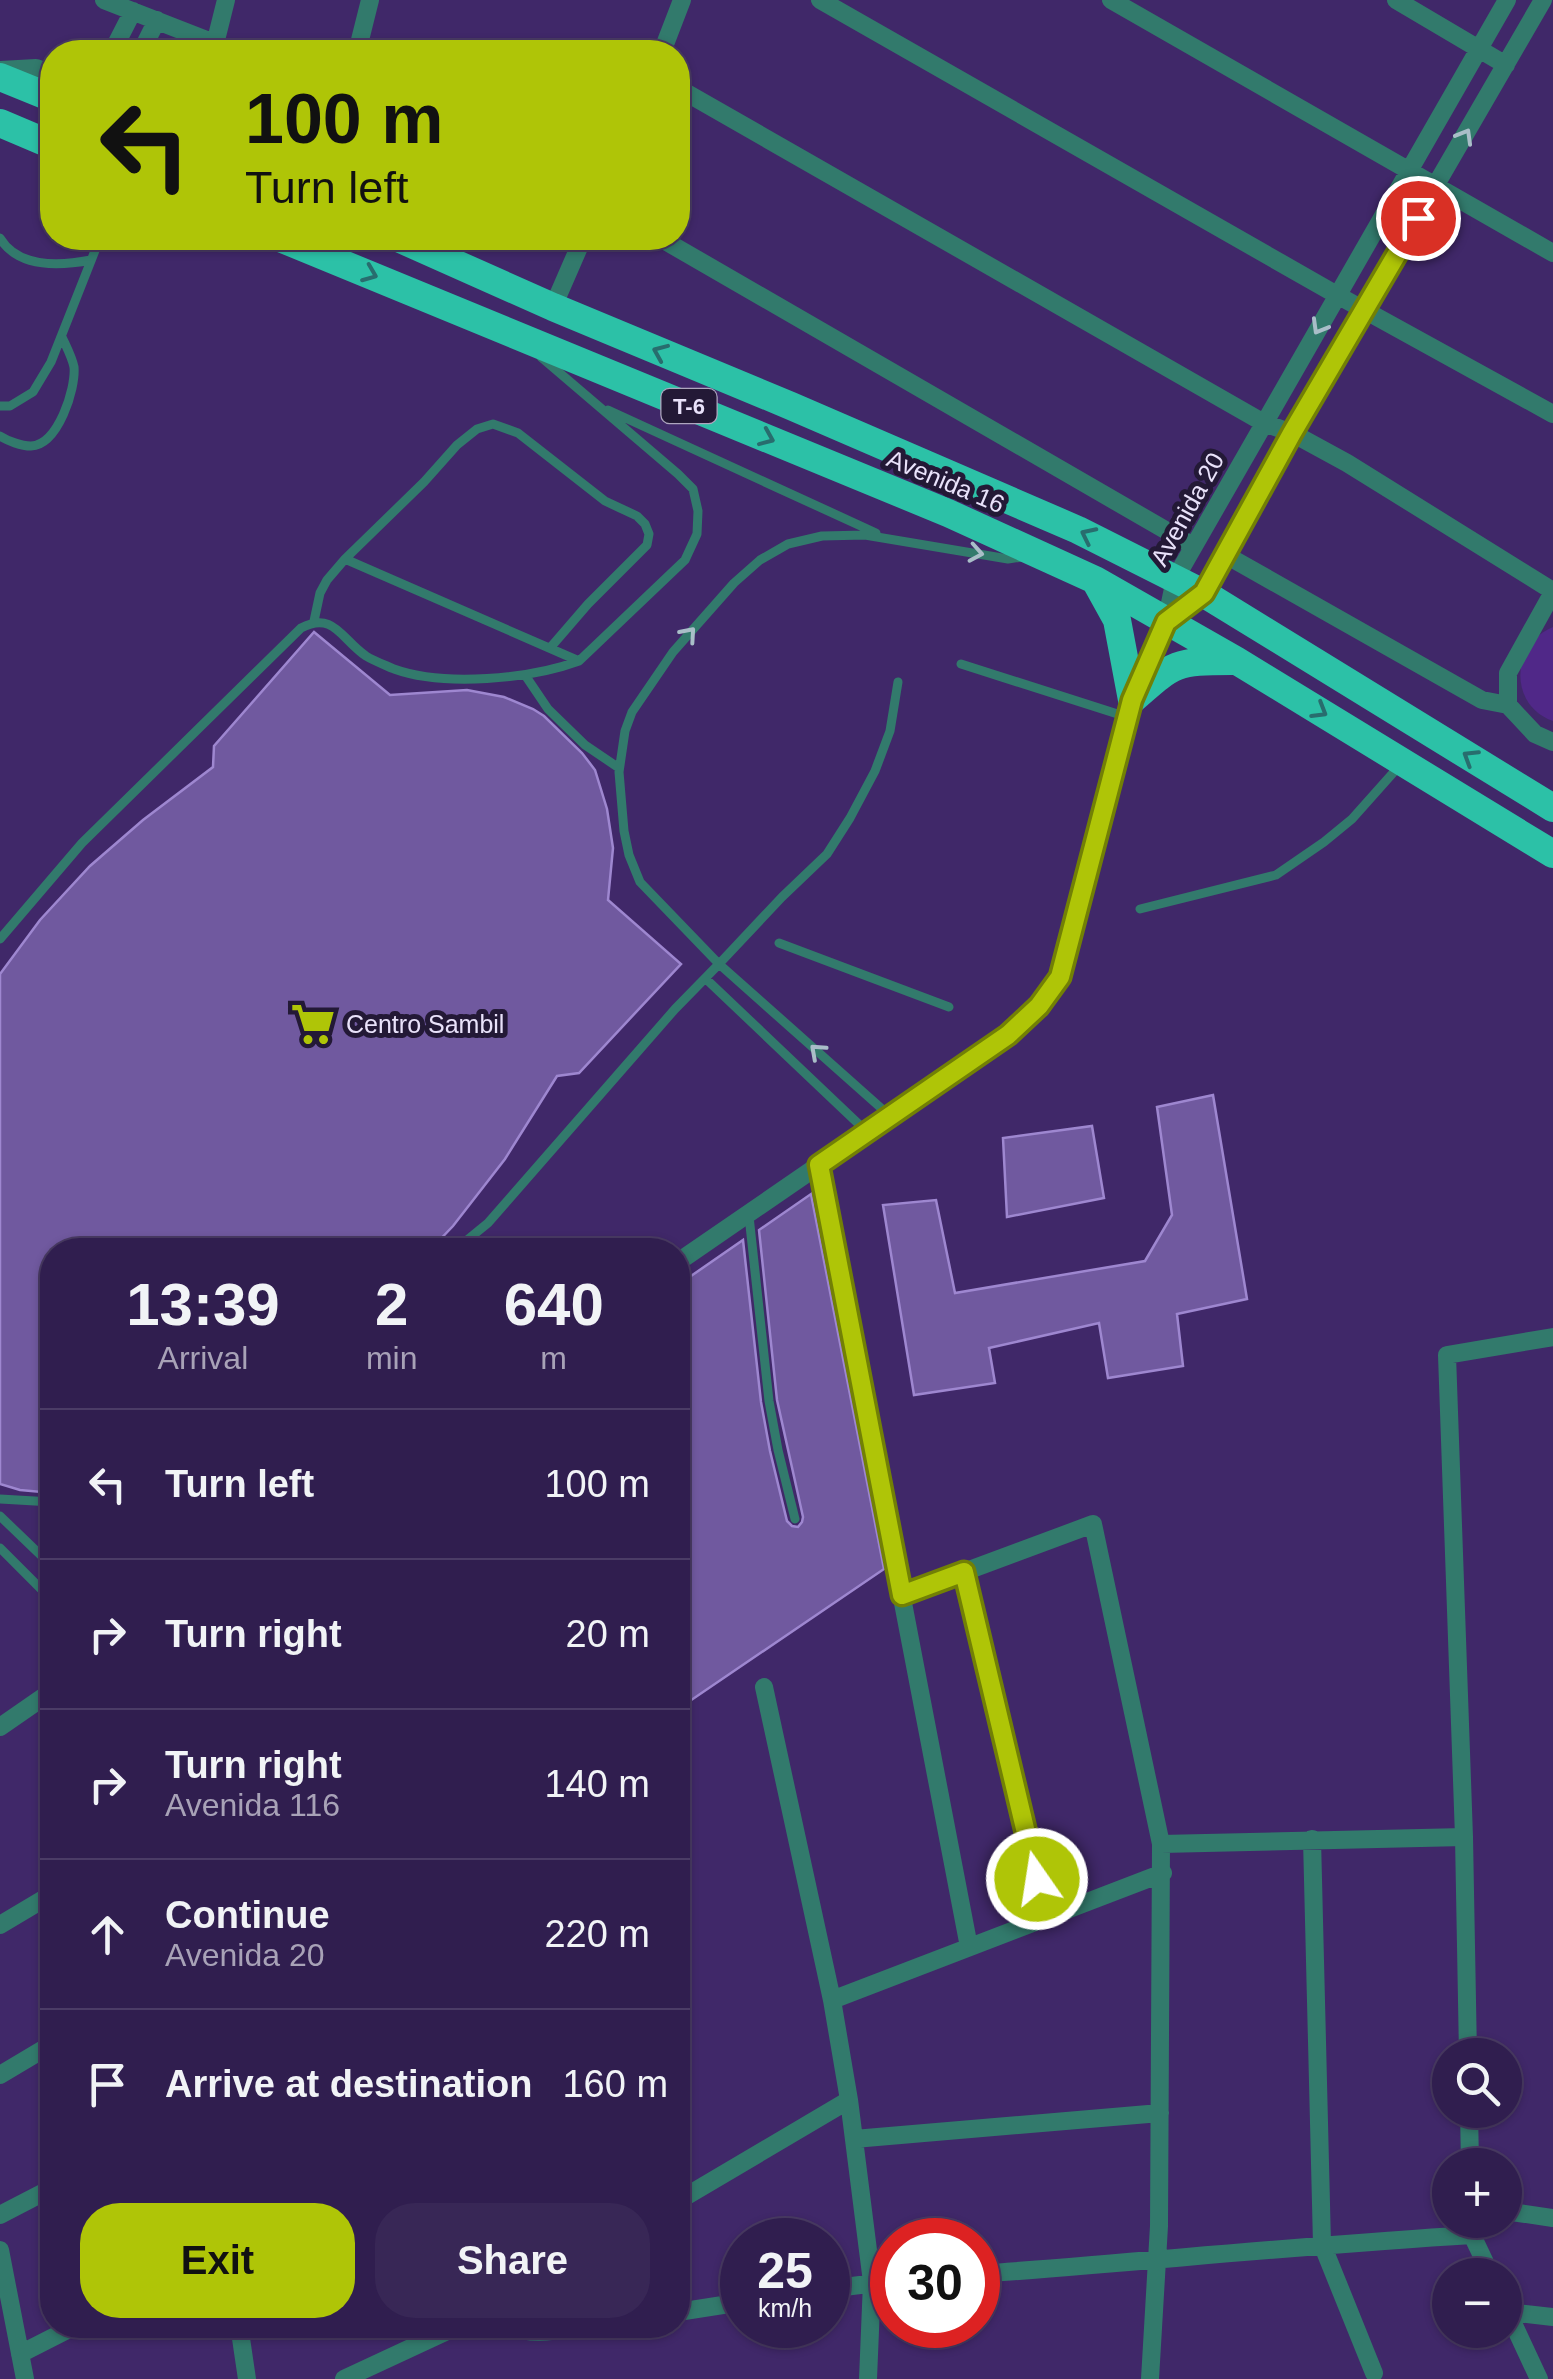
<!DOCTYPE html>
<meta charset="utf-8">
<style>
body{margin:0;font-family:Arial,sans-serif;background:#382756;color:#f1f3f6;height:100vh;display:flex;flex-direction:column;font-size:38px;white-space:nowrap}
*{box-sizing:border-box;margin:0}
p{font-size:32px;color:#a8a2b7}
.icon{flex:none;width:55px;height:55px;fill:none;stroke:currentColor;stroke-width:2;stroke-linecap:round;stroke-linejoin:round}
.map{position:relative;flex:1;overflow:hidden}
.drawer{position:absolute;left:40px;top:1238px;width:650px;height:1100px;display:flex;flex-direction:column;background:#301e4f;border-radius:40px;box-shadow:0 2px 8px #0004,0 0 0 2px #4b3c66}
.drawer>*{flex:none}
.top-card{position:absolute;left:40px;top:40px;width:650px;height:210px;border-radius:40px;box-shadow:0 2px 8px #0004,0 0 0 2px #4b3c66;background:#afc507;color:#111;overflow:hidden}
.tools{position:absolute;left:1432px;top:2038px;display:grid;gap:20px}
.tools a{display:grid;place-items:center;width:90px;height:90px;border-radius:50%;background:#301e4f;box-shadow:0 2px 8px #0004,0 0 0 2px #4b3c66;font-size:50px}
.speed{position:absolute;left:720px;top:2218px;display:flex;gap:20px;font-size:50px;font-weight:700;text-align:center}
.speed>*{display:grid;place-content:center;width:130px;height:130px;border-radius:50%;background:#301e4f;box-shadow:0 2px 8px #0004,0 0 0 2px #4b3c66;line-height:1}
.speed small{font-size:25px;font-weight:400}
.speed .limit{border:15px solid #d22;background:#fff;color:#111}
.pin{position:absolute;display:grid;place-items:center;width:85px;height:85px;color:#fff;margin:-42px;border:5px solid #fff;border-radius:50%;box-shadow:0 2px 10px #0007}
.me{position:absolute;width:110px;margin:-55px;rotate:347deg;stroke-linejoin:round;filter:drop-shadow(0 0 8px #0008)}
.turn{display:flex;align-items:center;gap:35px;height:210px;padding:0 40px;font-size:45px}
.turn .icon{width:130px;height:130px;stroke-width:2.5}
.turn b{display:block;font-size:70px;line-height:85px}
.eta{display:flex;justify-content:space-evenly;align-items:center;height:170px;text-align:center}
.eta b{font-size:60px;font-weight:700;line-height:70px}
.cta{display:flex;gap:20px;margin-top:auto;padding:20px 40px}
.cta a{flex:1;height:115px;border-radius:40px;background:#afc507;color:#111;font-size:40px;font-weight:700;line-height:115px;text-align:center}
.cta a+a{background:#382756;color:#f1f3f6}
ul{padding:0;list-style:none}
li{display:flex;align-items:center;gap:30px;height:150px;padding:0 40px;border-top:2px solid #4b3c66}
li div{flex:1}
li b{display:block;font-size:38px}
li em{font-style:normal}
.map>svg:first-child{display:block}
.green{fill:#502888}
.building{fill:#70599f;stroke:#9e87d0;stroke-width:2.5}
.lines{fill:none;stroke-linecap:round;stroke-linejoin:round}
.service{stroke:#327a6c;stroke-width:9}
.minor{stroke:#327a6c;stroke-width:18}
.trunk{stroke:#2cc1a7;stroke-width:28}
.oneway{stroke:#a9bec8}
.oneway2{stroke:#286d6e}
.route-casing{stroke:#728005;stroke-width:25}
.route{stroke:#afc507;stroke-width:18}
.labels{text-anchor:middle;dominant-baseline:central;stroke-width:10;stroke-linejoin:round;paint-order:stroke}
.shield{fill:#231936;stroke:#aea6bf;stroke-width:2.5}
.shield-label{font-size:22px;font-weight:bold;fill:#e9e2fa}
.street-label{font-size:25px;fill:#e9e2fa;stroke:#231936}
.poi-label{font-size:25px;fill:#e9e2fa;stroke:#231936;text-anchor:start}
</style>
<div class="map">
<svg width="1553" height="2379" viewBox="0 0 1553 2379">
<rect width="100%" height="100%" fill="#402869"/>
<!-- green -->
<path class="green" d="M1553 627V721C1508 705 1511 644 1553 627Z"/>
<!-- building -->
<path class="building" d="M314 632 390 695 467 690 504 697 533 709 544 716 582 753 595 770 607 809 613 848 608 900 681 964 579 1073 557 1076 505 1159 453 1226 430 1250H52V1493L20 1490 0 1484V974L40 920 90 866 143 820 213 767 214 746Z
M1213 1095 1247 1299 1177 1314 1183 1366 1108 1378 1099 1323 989 1348 995 1383 914 1395 883 1205 936 1200 955 1293 1145 1261 1172 1215 1157 1107Z
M1092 1126 1104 1198 1007 1217 1003 1138Z
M811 1194 884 1569 684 1705 678 1673V1285L743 1240 761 1402 770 1451 787 1521 792 1526 798 1527 802 1522 803 1517 777 1400 759 1230Z"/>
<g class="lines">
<!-- service -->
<path class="service" d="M0 238C18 268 60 266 91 260
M0 406H10L33 392 51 362 100 238
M608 410 876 533
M0 436C8 441 21 446 31 446 58 445 76 389 74 367 72 357 66 346 62 337
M345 559 579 661
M314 621 320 593 327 580 345 559 424 482 457 445 477 429 493 424 518 433 605 501 637 516 645 524 649 534 647 545 588 604 550 648
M961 664 1127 717
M525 675 548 709 585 745 619 768
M1140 909 1276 875 1324 842 1352 819 1401 764
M0 939 82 843 301 628C334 611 341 639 366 656 374 661 385 665 394 669 444 687 530 679 579 661L685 560 697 534 698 511 693 489 678 474 541 357
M779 943 949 1007
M705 978 866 1131
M890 1116 719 964 782 897 827 854 850 818 875 771 890 731 898 682
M749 1216 769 1401 778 1450 795 1519
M455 1250 488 1223 675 1009 719 964 640 882 629 855 624 831 619 772 625 731 632 712 673 652 734 583 760 560 788 544 822 536 865 535 1008 559 1022 557
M0 1499 52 1502
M0 1516 52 1566
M0 1548 52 1600"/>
<!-- minor -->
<path class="minor" d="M104 0 237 52
M820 0 1337 295 1553 414
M1111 0 1553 253
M1396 0 1506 65
M215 44 226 0
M112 52 133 11
M141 52 157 20
M357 52 370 0
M662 52 682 0
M0 70 36 68 52 74
M678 88 1264 423 1292 433 1347 463 1553 591
M660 238 1193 546
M553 307 583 238
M1224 554 1482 700 1508 705
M1553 592 1508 673V705L1535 734 1553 742
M1166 622 1203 593 1292 433 1543 0
M819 1165 969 1947
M678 1262 1008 1035 1039 1006 1061 977 1132 700 1166 622 1175 579 1507 0
M964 1572 1046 1918
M902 1595 1093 1524 1161 1844 1159 2226 1150 2379
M764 1687 832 2000 849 2100 872 2282 868 2379
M0 1727 52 1691
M1312 1839 1322 2244 1374 2373
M1161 1844 1464 1837
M0 1925 52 1894
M832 2000 1163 1873
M1468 2055 1464 1837 1447 1355 1553 1337
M0 2075 52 2044
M1469 2110 1470 2165
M854 2139 1160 2113
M678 2201 849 2100
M1505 2211 1553 2218
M0 2215 52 2188
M1472 2220V2235L1491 2275
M0 2250 25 2379
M978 2274C1142 2262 1307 2245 1472 2235
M828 2289 892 2281
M1505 2306 1539 2379
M678 2312 742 2302
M1508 2312 1553 2317
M239 2325 247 2379
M506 2325C533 2338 562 2329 591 2325
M20 2354 77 2325
M344 2379 460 2325"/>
<!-- trunk -->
<path class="trunk" d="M0 77 52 98
M0 123 52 145
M280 238 948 513 1095 580 1237 661 1553 854
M398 238 553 307 791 406 1078 530 1203 593 1553 808
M1096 582 1117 620 1132 700
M1132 700C1174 663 1175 661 1232 661"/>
</g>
<!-- one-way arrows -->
<defs><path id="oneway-chevron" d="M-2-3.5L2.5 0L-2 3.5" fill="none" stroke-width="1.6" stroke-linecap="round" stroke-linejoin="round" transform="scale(2.5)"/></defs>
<g class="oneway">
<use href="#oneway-chevron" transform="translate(1465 136) rotate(-60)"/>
<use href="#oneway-chevron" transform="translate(1319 327) rotate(120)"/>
<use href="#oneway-chevron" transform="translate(976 553) rotate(10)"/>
<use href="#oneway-chevron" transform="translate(689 634) rotate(-49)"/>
<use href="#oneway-chevron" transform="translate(817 1051) rotate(-138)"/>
</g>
<g class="oneway2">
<use href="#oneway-chevron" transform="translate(370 274) rotate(22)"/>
<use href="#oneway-chevron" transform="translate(660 352) rotate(-157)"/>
<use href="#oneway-chevron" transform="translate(767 438) rotate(23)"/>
<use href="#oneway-chevron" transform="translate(1088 535) rotate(-154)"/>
<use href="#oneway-chevron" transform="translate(1320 711) rotate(31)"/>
<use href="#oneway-chevron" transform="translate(1470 757) rotate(-148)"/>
</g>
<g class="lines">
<!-- route casing -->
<g class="route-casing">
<path id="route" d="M1037 1879 964 1572 902 1595 819 1165 1008 1035 1039 1006 1060 977 1132 700 1166 622 1204 593 1292 433 1418 218"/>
</g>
<!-- route -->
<use href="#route" class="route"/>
</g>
<!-- icons -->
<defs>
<g id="supermarket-bare" transform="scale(3.45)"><path d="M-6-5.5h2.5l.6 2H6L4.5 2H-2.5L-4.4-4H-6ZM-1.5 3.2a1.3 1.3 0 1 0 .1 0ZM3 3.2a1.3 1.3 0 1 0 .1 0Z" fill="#afc507" stroke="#231936" stroke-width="2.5" paint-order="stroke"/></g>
</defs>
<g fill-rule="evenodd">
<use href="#supermarket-bare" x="313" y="1024"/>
</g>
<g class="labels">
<!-- shield labels -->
<rect class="shield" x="661.5" y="389" width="55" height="34" rx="8"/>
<g class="shield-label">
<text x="689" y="406">T-6</text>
</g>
<!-- street labels -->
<g class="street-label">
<text transform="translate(946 481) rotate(23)">Avenida 16</text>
<text transform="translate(1187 509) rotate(-61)">Avenida 20</text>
</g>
<!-- poi labels -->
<g class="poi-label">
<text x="346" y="1024">Centro Sambil</text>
</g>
</g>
</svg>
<div class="tools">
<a><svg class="icon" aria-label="search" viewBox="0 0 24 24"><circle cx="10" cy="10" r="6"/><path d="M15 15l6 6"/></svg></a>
<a>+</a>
<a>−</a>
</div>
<div class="speed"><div>25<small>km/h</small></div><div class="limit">30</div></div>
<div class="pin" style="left:1418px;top:218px;background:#d93025"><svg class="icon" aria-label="arrive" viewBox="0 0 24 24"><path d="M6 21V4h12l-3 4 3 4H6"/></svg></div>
<svg class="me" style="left:1037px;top:1879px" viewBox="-20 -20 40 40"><circle r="17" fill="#afc507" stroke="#fff" stroke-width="3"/><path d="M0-11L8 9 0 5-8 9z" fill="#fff"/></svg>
<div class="top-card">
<div class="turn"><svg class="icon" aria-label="left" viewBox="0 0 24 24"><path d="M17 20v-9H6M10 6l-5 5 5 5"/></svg><div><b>100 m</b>Turn left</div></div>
</div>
<section class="drawer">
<div class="eta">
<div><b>13:39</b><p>Arrival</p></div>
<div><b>2</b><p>min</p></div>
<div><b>640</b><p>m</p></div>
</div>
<ul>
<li><svg class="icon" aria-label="left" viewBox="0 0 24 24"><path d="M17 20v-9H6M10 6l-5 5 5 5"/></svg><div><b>Turn left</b></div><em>100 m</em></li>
<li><svg class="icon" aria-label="right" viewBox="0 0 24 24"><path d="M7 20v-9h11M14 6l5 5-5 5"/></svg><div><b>Turn right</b></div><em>20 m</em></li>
<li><svg class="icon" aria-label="right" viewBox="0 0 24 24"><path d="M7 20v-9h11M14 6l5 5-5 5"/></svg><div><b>Turn right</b><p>Avenida 116</p></div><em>140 m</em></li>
<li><svg class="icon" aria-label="ahead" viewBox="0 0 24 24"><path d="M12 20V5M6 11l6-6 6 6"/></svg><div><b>Continue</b><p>Avenida 20</p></div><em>220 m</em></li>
<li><svg class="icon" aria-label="arrive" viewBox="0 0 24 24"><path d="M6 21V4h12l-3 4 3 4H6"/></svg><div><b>Arrive at destination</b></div><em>160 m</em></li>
</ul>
<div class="cta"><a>Exit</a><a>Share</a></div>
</section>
</div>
